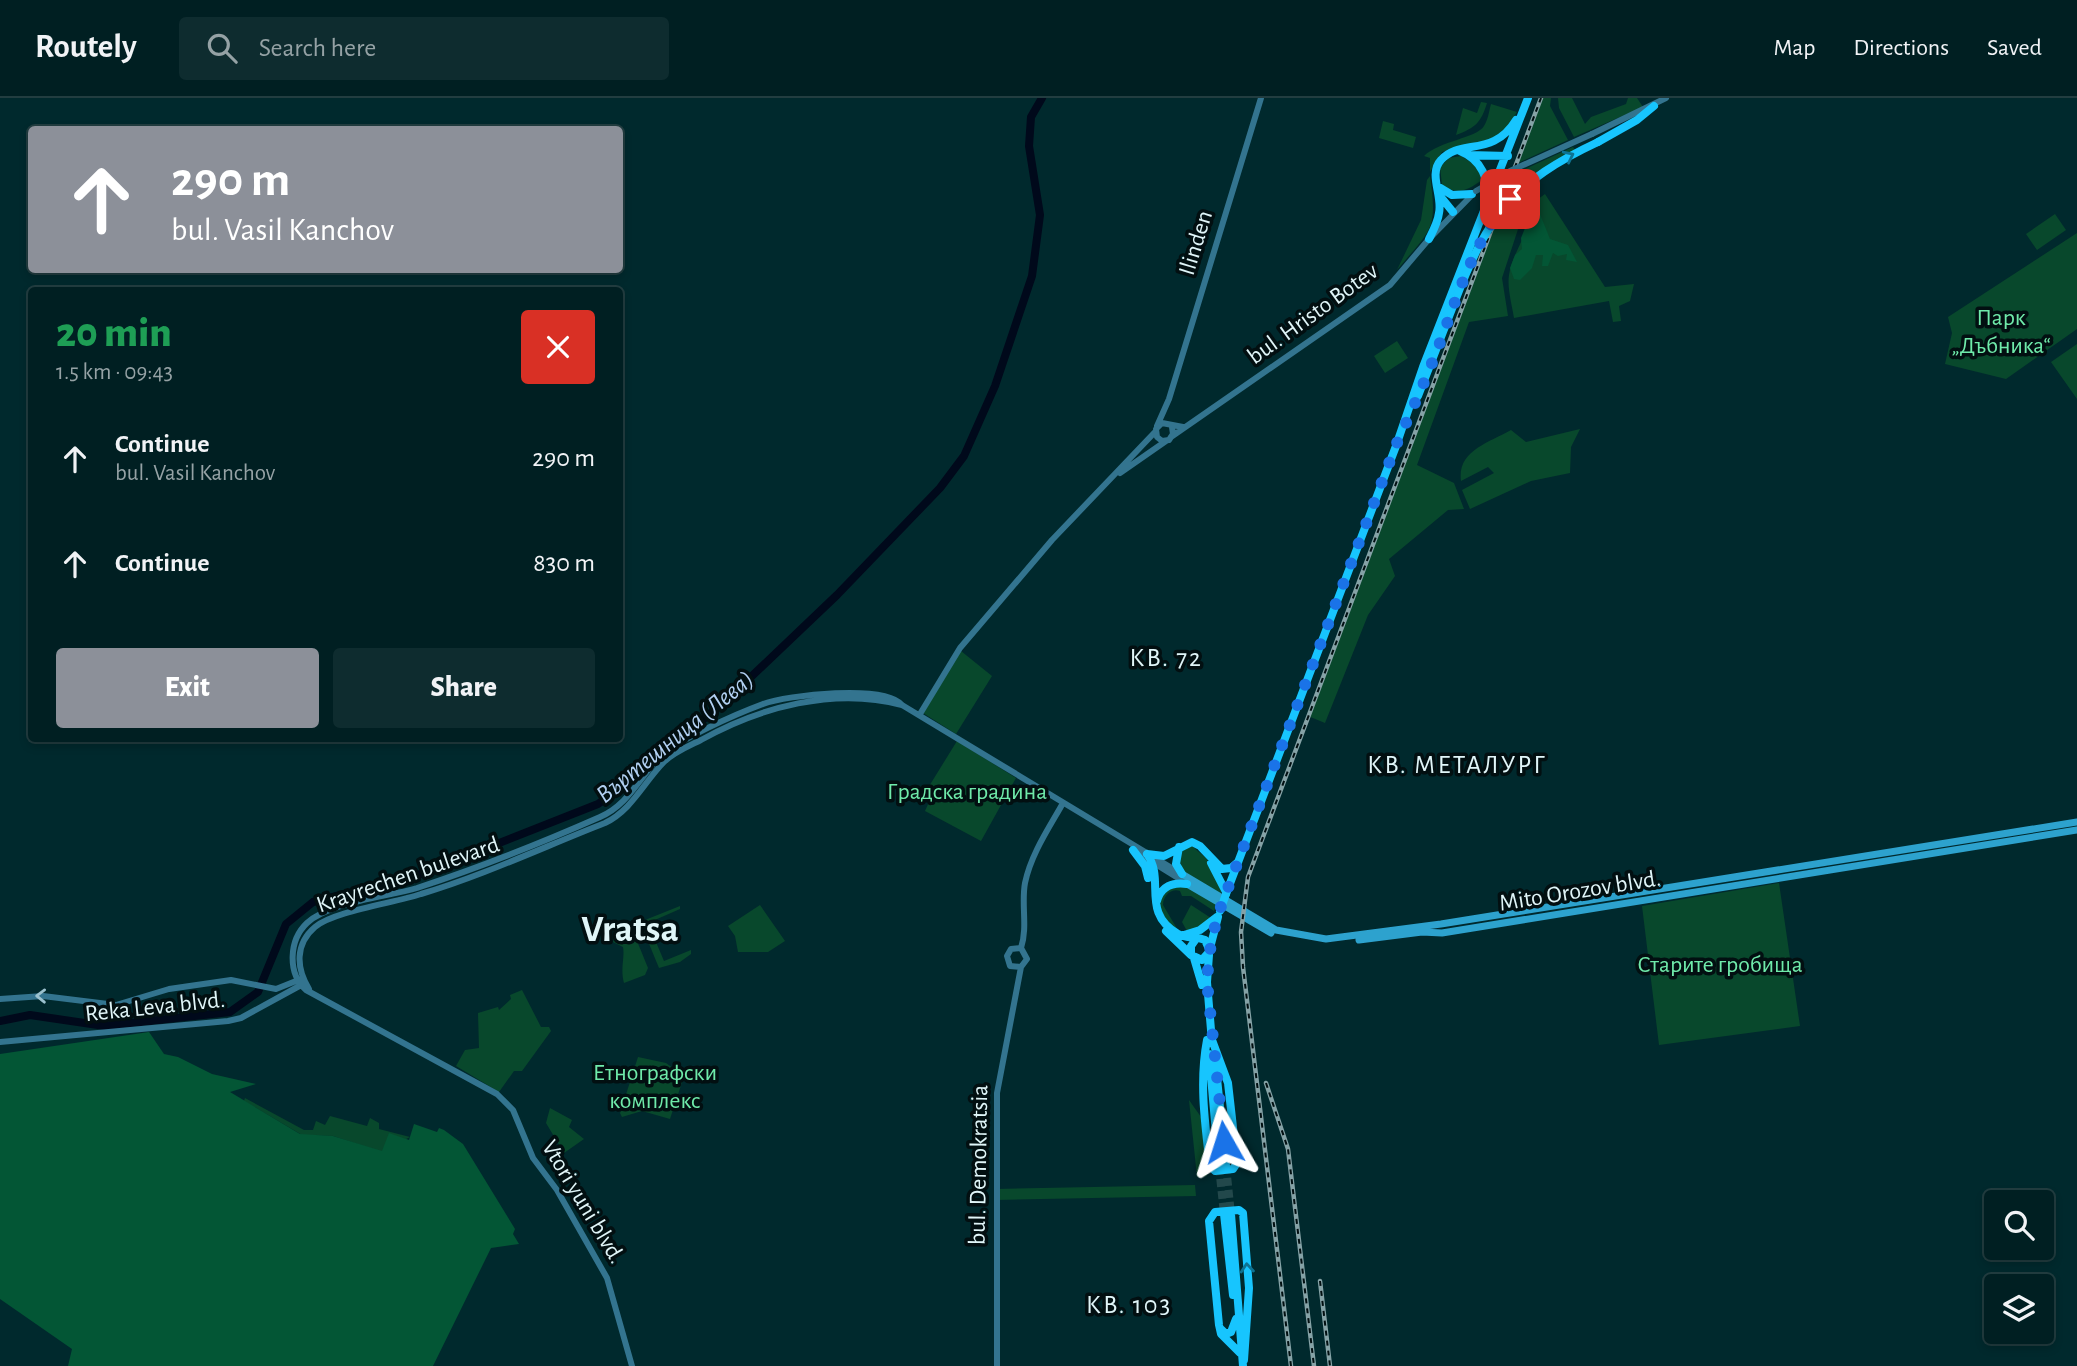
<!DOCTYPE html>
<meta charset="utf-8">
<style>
body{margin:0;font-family:"Alegreya Sans",sans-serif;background:#0e2c2f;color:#f1f3f6;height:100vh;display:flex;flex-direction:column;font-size:26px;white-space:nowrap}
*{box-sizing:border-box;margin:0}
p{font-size:23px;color:#95a2a5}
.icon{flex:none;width:38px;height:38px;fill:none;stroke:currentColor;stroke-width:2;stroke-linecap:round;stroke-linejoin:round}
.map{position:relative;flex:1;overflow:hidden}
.sheet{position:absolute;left:28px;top:189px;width:595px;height:455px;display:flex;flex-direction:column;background:#001f22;border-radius:7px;box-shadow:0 4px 10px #0003,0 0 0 2px #223d40}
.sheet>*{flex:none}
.guide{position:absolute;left:28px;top:28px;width:595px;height:147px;border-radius:7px;box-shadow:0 4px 10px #0003,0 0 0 2px #223d40;background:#8c9099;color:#fff;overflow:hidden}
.fabs{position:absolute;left:1984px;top:1092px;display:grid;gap:14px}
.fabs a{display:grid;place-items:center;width:70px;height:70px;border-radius:7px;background:#001f22;box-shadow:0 4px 10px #0003,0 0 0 2px #223d40;font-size:35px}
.pin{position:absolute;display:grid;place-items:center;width:60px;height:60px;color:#fff;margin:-30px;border-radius:14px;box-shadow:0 4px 10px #0006}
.me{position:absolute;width:77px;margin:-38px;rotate:354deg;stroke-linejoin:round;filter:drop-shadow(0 0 5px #0008)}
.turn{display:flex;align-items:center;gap:24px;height:147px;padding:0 28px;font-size:32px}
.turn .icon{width:91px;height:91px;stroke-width:2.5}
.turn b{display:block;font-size:49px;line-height:60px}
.round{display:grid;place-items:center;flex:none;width:74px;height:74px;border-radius:7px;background:#0e2c2f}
.head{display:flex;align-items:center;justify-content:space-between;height:119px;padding:0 28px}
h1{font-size:42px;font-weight:800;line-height:52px;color:#1e9e55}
.primary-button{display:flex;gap:14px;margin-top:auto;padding:14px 28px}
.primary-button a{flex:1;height:80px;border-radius:7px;background:#8c9099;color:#fff;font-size:28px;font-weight:800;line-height:80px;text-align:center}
.primary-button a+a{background:#0e2c2f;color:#f1f3f6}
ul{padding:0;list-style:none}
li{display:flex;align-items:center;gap:21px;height:105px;padding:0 28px}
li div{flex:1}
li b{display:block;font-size:26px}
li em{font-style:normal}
header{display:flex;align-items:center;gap:42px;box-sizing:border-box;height:98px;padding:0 35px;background:#001f22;border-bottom:2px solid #223d40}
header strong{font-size:33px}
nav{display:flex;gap:38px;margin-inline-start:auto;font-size:24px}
.search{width:490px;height:63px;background:#0e2c2f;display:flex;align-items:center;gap:18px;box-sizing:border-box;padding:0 24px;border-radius:7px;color:#95a2a5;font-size:26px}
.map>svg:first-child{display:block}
.green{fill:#08482c}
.forest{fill:#035635}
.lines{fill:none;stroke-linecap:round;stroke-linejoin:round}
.river{stroke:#00091b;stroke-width:8}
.primary-tunnel{stroke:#22484b;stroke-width:8;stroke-dasharray:8 4;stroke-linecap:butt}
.tertiary{stroke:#33748f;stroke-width:6}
.secondary{stroke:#2da2ce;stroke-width:7}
.primary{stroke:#17c5fe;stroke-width:8}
.rail-casing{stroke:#85a2a6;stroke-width:4.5}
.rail{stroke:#020f11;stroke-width:2;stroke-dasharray:5;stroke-linecap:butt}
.tertiary-bridge{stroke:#33748f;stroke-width:6}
.primary-bridge{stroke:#17c5fe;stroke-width:8}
.oneway{stroke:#0e7393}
.oneway2{stroke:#9bc1ce}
.route{stroke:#1a73e8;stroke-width:12;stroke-dasharray:0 21.6}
.labels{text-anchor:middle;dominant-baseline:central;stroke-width:7;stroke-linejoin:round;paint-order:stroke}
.street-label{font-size:24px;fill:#e0f5f8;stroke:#020f11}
.park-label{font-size:24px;fill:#6feaaa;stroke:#020f11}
.neighbourhood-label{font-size:26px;letter-spacing:2px;fill:#e0f5f8;stroke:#020f11}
.water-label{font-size:26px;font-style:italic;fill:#b2d0f2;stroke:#020f11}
.town-label{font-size:38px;font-weight:bold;fill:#e0f5f8;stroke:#020f11}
</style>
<header>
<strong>Routely</strong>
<div class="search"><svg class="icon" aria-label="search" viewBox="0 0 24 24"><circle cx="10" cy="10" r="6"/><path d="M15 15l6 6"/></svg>Search here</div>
<nav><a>Map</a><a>Directions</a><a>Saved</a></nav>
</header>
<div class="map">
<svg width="2077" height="1268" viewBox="0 0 2077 1268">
<rect width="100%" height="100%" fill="#00292d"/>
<!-- green -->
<path class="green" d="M1542 0H1551L1550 8 1568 42 1518 65Z
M1558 0H1572L1585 26 1591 19 1626 6 1628 0H1637L1643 9 1574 39 1559 10Z
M1481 4 1487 5C1481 25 1475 30 1456 37L1463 10 1477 15Z
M1491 6 1517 14 1501 38 1442 54 1430 74V60L1424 58C1439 43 1477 40 1484 28 1488 22 1489 13 1491 6Z
M1383 23 1394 26 1393 32 1416 39 1413 50 1379 40Z
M1573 49 1575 52 1538 73 1502 105 1514 76Z
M1461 58 1477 68 1482 82C1468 92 1458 98 1442 87L1440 69 1449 60Z
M1430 78C1438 133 1431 131 1397 172L1421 122 1427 82Z
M1545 96 1605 189 1634 186 1630 203 1619 208 1621 223 1613 224 1609 203 1514 220C1512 207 1507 190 1509 177 1512 154 1533 132 1527 109Z
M1521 106 1523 116 1502 180 1508 218 1469 224 1417 367 1454 385 1464 411 1448 412 1389 461 1395 478 1368 517 1325 625 1308 618 1494 131 1501 120Z
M2055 116 2066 132 2037 152 2026 136Z
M2077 135V231L2006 281 1945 266 1952 235 1948 219Z
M1397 243 1408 260 1385 275 1374 258Z
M2077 246V301L2051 264Z
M1580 331 1571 349 1570 375 1531 383 1470 411 1462 392 1494 375 1488 369 1461 383C1457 353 1488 345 1511 332L1526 344Z
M961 553 992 578 956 636 923 615Z
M957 643 1016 680 981 743 925 713 930 702 923 698Z
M1192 748 1206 760 1224 789 1220 797 1183 773 1178 758 1184 750Z
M1779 785 1800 928 1659 947 1642 808Z
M1183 787 1217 806 1214 813 1191 798H1182L1180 793C1171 790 1163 798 1163 807L1179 834 1162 819 1159 803 1170 790Z
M760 807 785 843 768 854H738L735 838 728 828Z
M1191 807 1211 820 1200 831 1187 833 1182 824Z
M680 808V811L648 825 664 863 691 852V856L680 864 659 870 640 824Z
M617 835 637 843 648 870 645 877 624 885C620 871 625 859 623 849L613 844Z
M522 892 541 929H549L551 933 522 973H514L499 994 456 968 465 952 479 950 478 915 498 909 499 912 511 901 510 897Z
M638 959 666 965 684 978 670 1021 642 1013 622 1019 620 1015Z
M245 1000 304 1032H313L316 1023 325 1027 330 1018 367 1028 370 1020 379 1025V1031L410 1039 382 1054 333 1038 302 1037 244 1003Z
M1189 1002 1201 1019 1207 1078 1197 1079Z
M550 1010 572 1022 569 1029 584 1041 564 1055 546 1025Z
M1195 1087 1196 1098 996 1102V1091Z"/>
<!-- forest -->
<path class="forest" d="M1540 116 1550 141 1568 147 1577 164 1566 162 1567 156 1558 158 1553 155 1548 168H1542L1543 157H1536L1532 170 1520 182 1514 181 1510 170 1515 157 1522 151 1521 140 1527 125 1536 122Z
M149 934 164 956 178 959 212 976 256 986 230 994 300 1036 333 1038 382 1053 389 1035 409 1042 414 1026 437 1034 439 1030 444 1032 463 1046 515 1131 513 1136 519 1146 491 1150 433 1268H68L72 1251 0 1201V956Z"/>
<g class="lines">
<!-- river -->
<path class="river" d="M0 923 30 917 105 928 230 914 258 894 286 826 313 804 413 779 598 706 615 694 640 665 668 642 705 620 732 597 837 497 940 390 964 358 995 288 1032 178 1040 117 1029 48 1031 19 1042 0"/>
<!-- primary-tunnel -->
<path class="primary-tunnel" d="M1226 1068 1231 1116
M1219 1069 1224 1116"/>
<!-- tertiary -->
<path class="tertiary" d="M1592 36 1666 0
M1157 328 1169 301 1261 0
M1172 329 1173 336 1169 342 1162 343 1157 339 1156 331 1162 325 1183 329
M1171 339 1390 187 1429 141 1472 97
M1120 375 1166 343
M920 616 960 550 1052 442 1155 334
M1136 754 1186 785
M1021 850C1028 829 1021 806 1025 785 1031 756 1049 730 1063 705
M1021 869 1010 868 1007 858 1011 851 1021 850
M309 891C296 870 295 846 315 829 334 813 395 805 421 796 482 778 546 748 605 725 632 712 644 684 664 664 674 654 689 648 701 642 760 609 834 589 902 607L1180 775
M0 901 43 898 116 907 169 891 231 882 276 891 301 881
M0 944 228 923 241 920 303 886
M632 1268 607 1180 557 1092 533 1060 513 1012 497 996 306 892C287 875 289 842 307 825 329 804 387 799 417 790 478 770 541 745 600 719 628 707 639 680 659 660 679 641 736 616 763 606 787 597 885 586 902 607
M997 1268V995L1021 869 1027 861 1021 850"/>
<!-- secondary -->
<path class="secondary" d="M1182 776 1276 832 1326 841 1441 826 2077 724
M1187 786 1271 835
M1359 842 1422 834 1442 835 2077 732"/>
<!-- primary -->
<path class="primary" d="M1598 44 1637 22 1654 8
M1460 53C1482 62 1490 81 1485 104
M1469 57 1508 58
M1437 88 1452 97 1472 96
M1440 98 1453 114
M1429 141C1433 133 1438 124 1439 115 1443 98 1428 76 1441 62 1460 40 1493 60 1516 22
M1418 298 1455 203
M1179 749 1176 766 1182 776
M1133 752 1145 768 1148 780
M1147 756C1166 782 1140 814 1178 836 1187 841 1196 838 1205 842L1210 853 1202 862 1191 857V848L1196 841
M1147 756 1164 758 1192 744 1200 748 1222 771 1231 770 1238 764
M1211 765 1226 794
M1226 796 1396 348 1423 269 1528 0
M1157 803C1161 788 1173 784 1187 786
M1166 833 1191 857
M1184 837 1200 832 1217 819
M1210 850 1218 819
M1209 857 1207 884 1212 944
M1194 860 1202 887
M1207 942C1199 984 1205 1026 1210 1068L1215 1073 1233 1071 1237 1065 1228 985 1212 942
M1209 956 1219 1069
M1215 961 1226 1068
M1224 1116 1233 1197
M1231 1116 1243 1268
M1222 1232 1226 1236 1231 1234 1236 1221
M1240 1255 1221 1236 1219 1227 1209 1123 1215 1114 1239 1112 1243 1115 1249 1190 1244 1262"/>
<!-- rail casing -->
<g class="rail-casing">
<path id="rail" d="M1266 985 1288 1051 1314 1268
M1320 1183 1330 1268
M1291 1268 1243 869 1241 834 1248 779 1541 0"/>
</g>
<!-- rail -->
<use href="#rail" class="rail"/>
<!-- tertiary-bridge -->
<path class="tertiary-bridge" d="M1476 93 1510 73 1592 36"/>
<!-- primary-bridge -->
<path class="primary-bridge" d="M1455 203C1488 117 1513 84 1598 44
M1220 813 1226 796"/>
</g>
<!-- one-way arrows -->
<defs><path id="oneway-chevron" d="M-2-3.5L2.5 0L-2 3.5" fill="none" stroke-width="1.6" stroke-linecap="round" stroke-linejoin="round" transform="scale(1.75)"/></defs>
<g class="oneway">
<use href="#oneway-chevron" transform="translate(1569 58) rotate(-26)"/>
<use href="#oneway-chevron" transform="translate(1247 1170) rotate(-95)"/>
</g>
<use class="oneway2" href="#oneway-chevron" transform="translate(41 898) rotate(-179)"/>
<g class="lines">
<!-- route -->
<path class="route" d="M1224 1044 1207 884 1209 857 1217 819 1396 347C1412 312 1428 277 1441 242 1460 191 1475 142 1510 101"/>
</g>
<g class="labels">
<!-- street labels -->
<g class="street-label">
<text transform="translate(1196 145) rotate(-73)">Ilinden</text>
<text transform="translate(1313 216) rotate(-36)">bul. Hristo Botev</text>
<text transform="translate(408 777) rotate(-19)">Krayrechen bulevard</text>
<text transform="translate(1580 793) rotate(-9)">Mito Orozov blvd.</text>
<text transform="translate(155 909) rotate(-6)">Reka Leva blvd.</text>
<text transform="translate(979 1067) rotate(-89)">bul. Demokratsia</text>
<text transform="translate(583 1104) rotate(59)">Vtori yuni blvd.</text>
</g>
<!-- park labels -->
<g class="park-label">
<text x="2001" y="220">Парк<tspan x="2001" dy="28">„Дъбника“</tspan></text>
<text x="967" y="694">Градска градина</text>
<text x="1720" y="867">Старите гробища</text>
<text x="655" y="975">Етнографски<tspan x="655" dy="28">комплекс</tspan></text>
</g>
<!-- neighbourhood labels -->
<g class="neighbourhood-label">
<text x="1166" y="560">КВ. 72</text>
<text x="1457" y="667">КВ. МЕТАЛУРГ</text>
<text x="1129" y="1207">КВ. 103</text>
</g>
<!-- water labels -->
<g class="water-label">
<text transform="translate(675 639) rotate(-39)">Въртешница (Лева)</text>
</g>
<!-- town labels -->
<g class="town-label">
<text x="630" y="832">Vratsa</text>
</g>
</g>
</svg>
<div class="fabs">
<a><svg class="icon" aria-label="search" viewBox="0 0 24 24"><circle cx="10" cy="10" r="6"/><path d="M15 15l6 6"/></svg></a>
<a><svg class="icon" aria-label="layers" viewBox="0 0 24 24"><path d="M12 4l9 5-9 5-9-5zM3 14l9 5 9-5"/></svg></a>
</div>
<div class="pin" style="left:1510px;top:101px;background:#d93025"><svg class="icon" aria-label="arrive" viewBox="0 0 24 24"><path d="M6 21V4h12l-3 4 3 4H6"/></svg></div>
<svg class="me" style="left:1224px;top:1044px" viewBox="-20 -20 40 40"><path d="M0-17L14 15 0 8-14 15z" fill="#1a73e8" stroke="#fff" stroke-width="4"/></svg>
<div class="guide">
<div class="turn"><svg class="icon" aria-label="ahead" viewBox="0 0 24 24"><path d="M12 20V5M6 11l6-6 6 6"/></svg><div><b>290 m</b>bul. Vasil Kanchov</div></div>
</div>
<section class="sheet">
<div class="head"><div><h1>20 min</h1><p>1.5 km · 09:43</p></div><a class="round" style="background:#d93025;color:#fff"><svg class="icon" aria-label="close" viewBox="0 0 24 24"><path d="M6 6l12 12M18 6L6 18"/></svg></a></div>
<ul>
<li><svg class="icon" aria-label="ahead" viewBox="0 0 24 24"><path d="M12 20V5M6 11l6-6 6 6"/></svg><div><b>Continue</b><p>bul. Vasil Kanchov</p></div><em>290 m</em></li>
<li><svg class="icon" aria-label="ahead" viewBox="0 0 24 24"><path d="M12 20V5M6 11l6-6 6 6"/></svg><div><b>Continue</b></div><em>830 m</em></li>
</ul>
<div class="primary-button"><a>Exit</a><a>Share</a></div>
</section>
</div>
